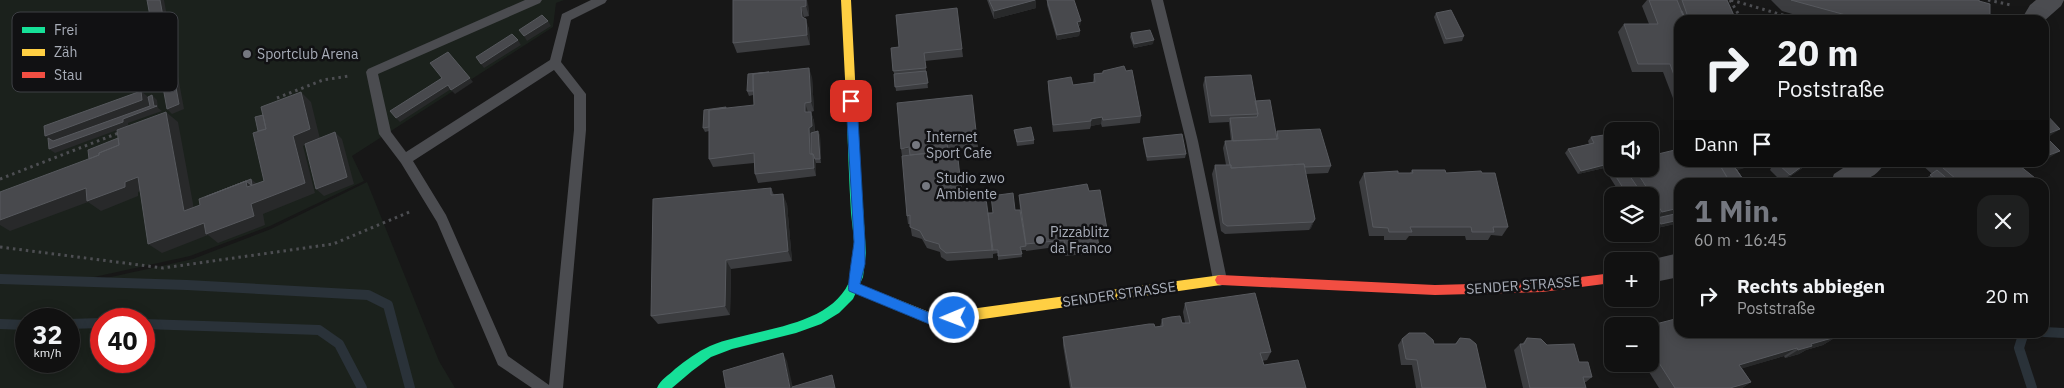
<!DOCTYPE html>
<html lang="de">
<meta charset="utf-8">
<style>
body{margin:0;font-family:"IBM Plex Sans",sans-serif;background:#1e1f1f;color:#f1f3f6;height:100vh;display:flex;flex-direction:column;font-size:19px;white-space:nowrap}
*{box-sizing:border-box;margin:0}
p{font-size:16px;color:#9c9d9f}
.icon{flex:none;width:28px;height:28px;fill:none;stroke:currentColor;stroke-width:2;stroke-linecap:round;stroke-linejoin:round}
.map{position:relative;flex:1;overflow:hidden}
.details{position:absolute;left:1674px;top:178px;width:375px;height:160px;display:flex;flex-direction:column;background:#111;border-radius:15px;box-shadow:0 2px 12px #0003,0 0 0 1px #303131}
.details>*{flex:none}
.hud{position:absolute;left:1674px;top:15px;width:375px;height:152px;border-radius:15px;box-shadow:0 2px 12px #0003,0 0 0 1px #303131;background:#111;color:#f1f3f6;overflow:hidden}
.fabs{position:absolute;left:1604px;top:122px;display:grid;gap:10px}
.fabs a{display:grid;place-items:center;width:55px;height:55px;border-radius:10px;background:#111;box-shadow:0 2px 12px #0003,0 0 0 1px #303131;font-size:25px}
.speed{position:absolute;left:15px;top:308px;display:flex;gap:10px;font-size:25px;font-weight:700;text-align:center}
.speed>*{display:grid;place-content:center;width:65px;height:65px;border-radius:50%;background:#111;box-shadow:0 2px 12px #0003,0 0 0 1px #303131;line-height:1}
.speed small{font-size:12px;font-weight:400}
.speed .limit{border:8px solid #d22;background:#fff;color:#111}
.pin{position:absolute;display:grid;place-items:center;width:42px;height:42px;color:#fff;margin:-21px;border-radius:10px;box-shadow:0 2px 8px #0006}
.me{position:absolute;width:55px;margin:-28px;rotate:269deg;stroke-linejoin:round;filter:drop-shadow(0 0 4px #0008)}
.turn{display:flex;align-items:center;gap:18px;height:105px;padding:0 20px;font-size:22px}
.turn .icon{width:65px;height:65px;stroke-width:2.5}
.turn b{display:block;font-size:35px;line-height:42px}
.then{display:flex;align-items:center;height:48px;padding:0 20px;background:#0003;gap:10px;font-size:19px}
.round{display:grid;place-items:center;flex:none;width:52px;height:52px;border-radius:15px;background:#1e1f1f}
.head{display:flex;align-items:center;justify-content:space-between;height:85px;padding:0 20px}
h1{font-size:30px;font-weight:800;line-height:38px;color:#757880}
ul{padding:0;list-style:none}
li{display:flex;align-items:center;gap:15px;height:65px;padding:0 20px}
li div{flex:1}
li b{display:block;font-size:19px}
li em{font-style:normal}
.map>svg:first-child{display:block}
.green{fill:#1b211c;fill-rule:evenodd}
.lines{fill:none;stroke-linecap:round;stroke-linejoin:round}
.stream{stroke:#2a3239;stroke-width:10}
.path{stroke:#4d4e52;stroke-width:3;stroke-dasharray:2.5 4;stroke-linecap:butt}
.lane{fill:#4b4c50;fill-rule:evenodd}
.street{fill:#4b4c50;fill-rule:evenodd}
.fast{fill:#16e098;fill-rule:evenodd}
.slow{fill:#ffcf43;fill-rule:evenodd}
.jam{fill:#f24e42;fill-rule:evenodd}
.wall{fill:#3c3d40}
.shaded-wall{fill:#28292a}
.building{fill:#48494d;stroke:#57595e}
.route{fill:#1a73e8;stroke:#114b97}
.poi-dot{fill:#757880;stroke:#111113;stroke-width:2}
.labels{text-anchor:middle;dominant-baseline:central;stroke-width:5;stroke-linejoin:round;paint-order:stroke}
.poi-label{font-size:14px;fill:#a8adb8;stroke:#111113;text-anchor:start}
.street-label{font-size:14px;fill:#a8adb8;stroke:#111113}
.key{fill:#111113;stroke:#3e4045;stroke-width:1}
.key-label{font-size:14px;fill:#a8adb8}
</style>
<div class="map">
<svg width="2064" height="388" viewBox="0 0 2064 388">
<rect width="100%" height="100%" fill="#171717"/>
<!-- green -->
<path class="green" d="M0 0H564L556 3 553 27 352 156 364 181 270 226 190 256 76 281 0 277Z
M367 182 439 361 455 388H0V280L79 284 193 259 271 229ZM26 319H69V361H26ZM101 319H144V361H101Z"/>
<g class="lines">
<!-- stream -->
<path class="stream" d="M0 279 187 285 368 295 388 305 410 388
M0 324 26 325
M69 324 101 323
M144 324 319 330 339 344 362 388
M2024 332 2019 348 2032 388
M2044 332 2064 333"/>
<!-- path -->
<path class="path" d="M1730 0 1742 20
M1731 0 1800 20
M1988 0 2011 5
M277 98 323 80 349 76
M0 179 121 132
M0 247 163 268 333 244 412 211"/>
<!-- lane -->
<path class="lane" d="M525 0H542L540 3 378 74 391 132 406 152 550 60 562 14 591 0H607L605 3 571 20 561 62 586 94V130L563 388H532L498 365 437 222 401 163 379 134 366 72 368 69ZM554 70 574 95V130L549 385 508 356 446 215 413 161Z
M1151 0H1163L1198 141 1227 280 1225 284 1220 286 1215 284 1213 280 1186 141Z"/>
<!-- street -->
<path class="street" d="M2036 0H2064L2061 6 2044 21 2021 20 2030 5Z
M1852 162H1885C1874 184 1852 182 1831 182L1834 174Z
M1679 253V277L1650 283V261H1645Z"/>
<!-- fast -->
<path class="fast" d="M852 114 856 115 857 118 866 253 863 277 853 299 839 313 821 324 796 333 732 349 711 357 692 371 672 388H657C660 380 669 375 675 369 686 360 697 352 710 346 752 328 834 329 851 277 858 257 853 234 851 213 849 181 848 150 847 118L848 115Z"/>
<!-- slow -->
<path class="slow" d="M841 0H851L857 118 856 121H848L847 118Z
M1221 275 1225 276 1227 280 1225 284 1221 285 934 326 850 291 848 287 850 283 854 282 934 314Z"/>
<!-- jam -->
<path class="jam" d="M1612 273V283L1542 292 1435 295 1221 285 1217 284 1215 280 1217 276 1221 275 1435 285 1542 282Z"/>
</g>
<!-- wall -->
<path class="wall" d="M987 0H1036V8L994 19Z
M1047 0 1080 26H1078L1080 31 1079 36 1057 40 1047 5Z
M1647 0H1727L1736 20H1679V106H1676L1663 72H1632L1618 32 1624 24H1649L1642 6Z
M1771 0H1979L1990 20H1813L1782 11Z
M808 4 809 16 804 17V18L809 29 810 45 737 53 733 43Z
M1436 13 1464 36 1462 41 1444 44 1434 17Z
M1131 33 1153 44 1134 48 1130 37Z
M891 48 962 49 963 57 925 61 928 88 896 91Z
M1103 71 1141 116 1140 123 1102 127 1101 124 1091 126 1090 129 1053 132 1048 89V81L1073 85 1093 82 1094 74 1102 73Z
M812 77 814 111 811 112 814 121 815 132 820 135 821 163H816V176L758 183 755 174 754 163 713 167 709 159V131L705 132 703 128 754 105 753 95 749 96 747 91Z
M1205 77 1255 101 1276 134 1277 131 1331 166 1328 173 1306 174 1315 219 1311 228 1309 230 1225 234 1221 231 1212 174 1215 165H1226L1223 148 1225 141H1231L1229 122 1209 123 1203 85Z
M2044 112 2050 136 2047 137 2049 158 2044 160Z
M1014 130 1034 140V144L1017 146 1015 134Z
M1591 137 1612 169H1650L1658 154 1679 162H1750L1744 168 1679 182V223L1657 228 1653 222 1654 221 1652 222 1650 218V196H1637L1634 192 1621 195 1604 168 1578 174 1565 153 1568 149 1589 144 1588 141Z
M1143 138 1186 154 1185 158 1147 161 1143 142Z
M977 140 978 147 948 150 962 194 988 213 1020 210 1019 195 1089 191 1107 229 1106 236 1097 237 1099 246 1098 253 1065 256 1063 246 1026 251V250H1021L1022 257 998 260V253L993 254V258L947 261 941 257 940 252 927 248 922 239 912 236 910 224H908L907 216 910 155 902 156 901 149Z
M1765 162H1811L1782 182 1770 170 1771 168Z
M1919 162H2015L2040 182H1929L1925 179 1932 174Z
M1412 170 1446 173H1482L1508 227 1502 236 1491 235 1488 240H1466L1465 236H1409L1406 240H1384V236H1369L1359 182 1364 173H1410Z
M771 188 774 195 787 204 792 261 731 269 730 315 658 324 651 316Z
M1185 303 1271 352 1267 360 1262 361 1264 365 1306 388H1070L1063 345V337L1160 327 1162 319 1182 323H1185L1183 312Z
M1650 326 1679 332 1836 337 1823 345 1806 350 1799 354 1785 358 1784 356 1742 368 1751 382 1742 388H1659L1644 364H1650Z
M1460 338 1486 388H1416L1412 365H1401L1398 345 1402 339 1434 344H1455Z
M1527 338 1547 345 1579 362 1592 377 1586 382H1584L1586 388H1523L1514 350 1520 344H1522Z"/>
<!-- shaded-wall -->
<path class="shaded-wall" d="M160 0H164L184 109 172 114 167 109Z
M806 0H807L808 4 809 16 806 6Z
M1036 0V8L994 19V11Z
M801 7 804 17V26L802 17Z
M806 19 809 29 810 45 807 35Z
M548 21 551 26 527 41 524 36Z
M1081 21 1080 26 1077 27V22Z
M1080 31 1079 36 1057 40V35Z
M518 40 521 45 484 68 481 64Z
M1154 40 1153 44 1134 48V44Z
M809 68 812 77 814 111 811 102Z
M470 78 473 82 455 94 451 90Z
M448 85 451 89 400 122 396 118Z
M141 91 153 101 152 95 157 100 158 108 162 111 128 123V126L55 153 49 149 58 145 45 136Z
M301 92 311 102 320 139 303 146 315 193 263 214 265 225 218 243 208 235 162 253 148 244 251 204 293 136Z
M805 103 808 112H805Z
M166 112 178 122 196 220 184 211Z
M811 112 814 121 815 135 813 159 810 154 809 128Z
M1102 117 1101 124 1091 126V119Z
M2060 129 2050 136 2044 138V135Z
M818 131 820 135 821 163 820 159Z
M335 132 342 139 354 184 324 196 316 189Z
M2060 151 2049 158 2044 160V158L2049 155Z
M813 154 816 163V176L814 168Z
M1748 162H1750L1744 168 1733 172 1735 168Z
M1808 162H1811L1782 182 1790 175Z
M1608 164 1604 168 1578 174 1581 171Z
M138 177 151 187 138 192V196L101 211 88 202 10 231 0 225V220L86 188 125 182Z
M1742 178 1736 182H1725Z
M251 179 256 183 259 196 247 187 246 181Z
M1638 188 1634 192 1621 195 1625 191Z
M783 194 787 204 792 261 788 251Z
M1679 208V215L1657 218 1654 221 1652 222 1662 212Z
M1315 219 1311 228 1309 230 1313 222Z
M1679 220V223L1657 228 1661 224Z
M726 260 731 269 730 315 725 306Z
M1836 337 1823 345 1806 350 1799 354 1785 358 1798 350 1811 344Z
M1797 348 1784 356 1727 373 1739 365Z
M783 353 787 361 793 388H790Z
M1751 382 1742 388H1730Z"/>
<!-- building -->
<path class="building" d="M147 0H160L179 104 167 109Z
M733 0H806V6L801 7 802 17 806 19 807 35 733 43Z
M989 0H1035L994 11Z
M1047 0H1074L1081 21 1077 22 1080 31 1057 35Z
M1649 0H1677L1685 20H1679V31H1677L1679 35V89L1670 64H1638L1624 24H1658Z
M1682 0H1727L1736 20H1689Z
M1791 0H1979V1L1990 4V20H1864Z
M957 8 962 49 924 53 926 68 893 71 891 48 899 47 896 15Z
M1451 10 1464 36 1446 39 1436 13Z
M1681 11H1682L1686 20H1685Z
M542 15 548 21 524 36 519 30Z
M1150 30 1154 40 1134 44 1131 33Z
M512 34 518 40 481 64 476 57Z
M448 52 470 78 451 90 448 85 396 118 390 111 442 78 430 63Z
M1124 66 1126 71 1132 70 1141 116 1103 120 1102 117 1091 119V121L1053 125 1048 81 1071 77 1073 85 1095 82 1094 74 1103 73V71Z
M809 68 811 102 805 103V112H811L812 126 809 128 810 154H813L814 168 755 174 754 153 709 159V110L754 105 753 74Z
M926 71 928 83 895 87 894 74Z
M769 72 753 74V91H747L748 74Z
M1251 75 1258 114 1211 116 1205 77Z
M141 91 142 100 45 136 44 126Z
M301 92 310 129 293 136 305 183 251 204 254 216 206 234 204 223 148 244 138 177 125 182V187L87 201 86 188 0 220V192L99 155V153L119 145 117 130 166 112 184 211 200 205 199 199 246 181 247 187 264 181 253 133 266 129 261 107Z
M152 95 154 106H157L123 119V122L49 149 48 138 53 141 150 106 148 97Z
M972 95 977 140 947 143 948 151 910 155 909 147 901 149 897 103Z
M1270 100 1277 139 1233 141 1230 118 1257 117 1258 114 1255 101Z
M726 107V108L709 110V127L703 128 704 110Z
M2044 112 2060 129 2044 135 2060 151 2049 155 2044 149Z
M263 115 266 129 258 131 255 117Z
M1031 127 1034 140 1017 142 1014 130Z
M1320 129 1331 166 1305 167 1304 164 1231 168V165H1230L1225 141 1278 139 1277 131Z
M818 131 820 159H815L813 154H811V133Z
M335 132 347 177 316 189 305 144Z
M1182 134 1186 154 1147 157 1143 138Z
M1604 135 1607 139 1612 137V169H1625L1638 188 1625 191 1608 164 1581 171 1568 149 1594 143 1591 137Z
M118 138 119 145 99 153V155L89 159 88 150Z
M1655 149 1658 154 1679 149V162H1700L1701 164 1706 162H1718L1730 182H1679V208L1662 212 1635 169H1650V150Z
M957 150 962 194 972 201 986 199 993 250 946 253 940 248 939 244 925 240 920 231 910 227V215L907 216 902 156Z
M1718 162H1748L1735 168 1742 178 1729 181Z
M1778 162H1808L1790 175 1777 163Z
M1936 162H2015L2040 182H1950L1956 179Z
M1304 164 1315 219 1313 222 1227 226 1223 223 1215 165H1231V168Z
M1736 169 1745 182H1732L1738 181 1742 178Z
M1412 170H1445L1446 173 1481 171 1482 173H1495L1508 227H1493L1494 232H1472L1471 227H1410L1412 232H1389L1388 228 1373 227 1364 173 1398 171V173H1413Z
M1937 170 1951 182H1939L1930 175Z
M251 179 252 185H251L246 181 205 197Z
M1087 184 1089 191 1100 190 1107 229 1096 230 1099 246 1065 250 1064 240 1026 244 1019 195Z
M2044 186 2049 190 2044 194Z
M771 188V195L783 194 788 251 726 260 725 306 651 316 653 199Z
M1013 193 1015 210H1020L1026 246 1020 247 1022 254 998 256V250H992L988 213H993L991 196Z
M1679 213V220L1661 224 1657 218Z
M1255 293 1271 352 1260 353 1264 365 1298 360 1306 388H1072L1063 337 1149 324H1154L1155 327 1163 326 1162 319 1171 317 1180 316 1182 323H1190L1185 303Z
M1679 318V332H1833L1836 337 1811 344 1812 346 1798 350 1797 348 1739 365 1751 382 1730 388H1675L1652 352 1654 351 1650 344V326H1648Z
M1409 333H1425L1433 340 1434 344H1456L1460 338 1470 339 1476 344 1486 388H1422L1417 360 1406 359 1402 339Z
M1527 338 1541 339 1547 345 1574 344 1579 362H1588L1592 377H1583L1586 388H1530L1520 344H1524Z
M783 353 790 388H726L723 371Z
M832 375 835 388H792V387Z"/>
<!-- route -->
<path class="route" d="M851 96 857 101 865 242V264L860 284 935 315 954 312 960 318 958 322 934 326 849 291C847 286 853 252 854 242L846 101Z"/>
<!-- markers -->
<g class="poi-dot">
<circle cx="247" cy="54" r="5"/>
<circle cx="916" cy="145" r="5"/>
<circle cx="926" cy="186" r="5"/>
<circle cx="1040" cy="240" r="5"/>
</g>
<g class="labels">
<!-- poi labels -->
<g class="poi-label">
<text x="257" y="54">Sportclub Arena</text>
<text x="926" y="137">Internet<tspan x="926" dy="16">Sport Cafe</tspan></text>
<text x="936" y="178">Studio zwo<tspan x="936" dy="16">Ambiente</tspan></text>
<text x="1050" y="232">Pizzablitz<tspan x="1050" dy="16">da Franco</tspan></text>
</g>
<!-- street labels -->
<g class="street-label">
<text transform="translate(1523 285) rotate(-4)">SENDER STRASSE</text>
<text transform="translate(1119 294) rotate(-8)">SENDER STRASSE</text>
</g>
</g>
<!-- legend -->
<rect x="12" y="12" width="166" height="80" rx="8" class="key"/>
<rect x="22" y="27" width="23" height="6" fill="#16e098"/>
<rect x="22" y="49" width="23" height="7" fill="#ffcf43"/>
<rect x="22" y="72" width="23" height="6" fill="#f24e42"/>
<g class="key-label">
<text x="54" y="35">Frei</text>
<text x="54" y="57">Zäh</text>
<text x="54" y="80">Stau</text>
</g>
</svg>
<div class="fabs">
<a><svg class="icon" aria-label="sound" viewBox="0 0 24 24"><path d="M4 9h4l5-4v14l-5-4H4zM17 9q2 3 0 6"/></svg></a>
<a><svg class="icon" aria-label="layers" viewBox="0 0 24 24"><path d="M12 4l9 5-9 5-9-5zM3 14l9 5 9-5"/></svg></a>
<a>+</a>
<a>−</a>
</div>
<div class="speed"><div>32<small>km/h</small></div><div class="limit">40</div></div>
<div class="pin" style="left:851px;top:101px;background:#d93025"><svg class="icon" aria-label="arrive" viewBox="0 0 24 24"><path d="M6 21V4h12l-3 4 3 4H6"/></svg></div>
<svg class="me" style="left:954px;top:318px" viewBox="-20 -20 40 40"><circle r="17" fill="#1a73e8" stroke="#fff" stroke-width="3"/><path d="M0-11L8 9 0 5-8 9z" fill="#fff"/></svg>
<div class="hud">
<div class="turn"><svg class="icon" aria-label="right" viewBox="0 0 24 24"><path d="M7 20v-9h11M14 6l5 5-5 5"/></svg><div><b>20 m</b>Poststraße</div></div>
<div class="then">Dann<svg class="icon" aria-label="arrive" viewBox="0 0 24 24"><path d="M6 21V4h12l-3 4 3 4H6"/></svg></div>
</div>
<section class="details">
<div class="head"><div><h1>1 Min.</h1><p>60 m · 16:45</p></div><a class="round"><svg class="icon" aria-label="close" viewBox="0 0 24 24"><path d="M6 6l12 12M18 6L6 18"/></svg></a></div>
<ul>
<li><svg class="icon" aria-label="right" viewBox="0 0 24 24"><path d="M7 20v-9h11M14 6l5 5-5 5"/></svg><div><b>Rechts abbiegen</b><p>Poststraße</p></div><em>20 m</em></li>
</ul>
</section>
</div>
